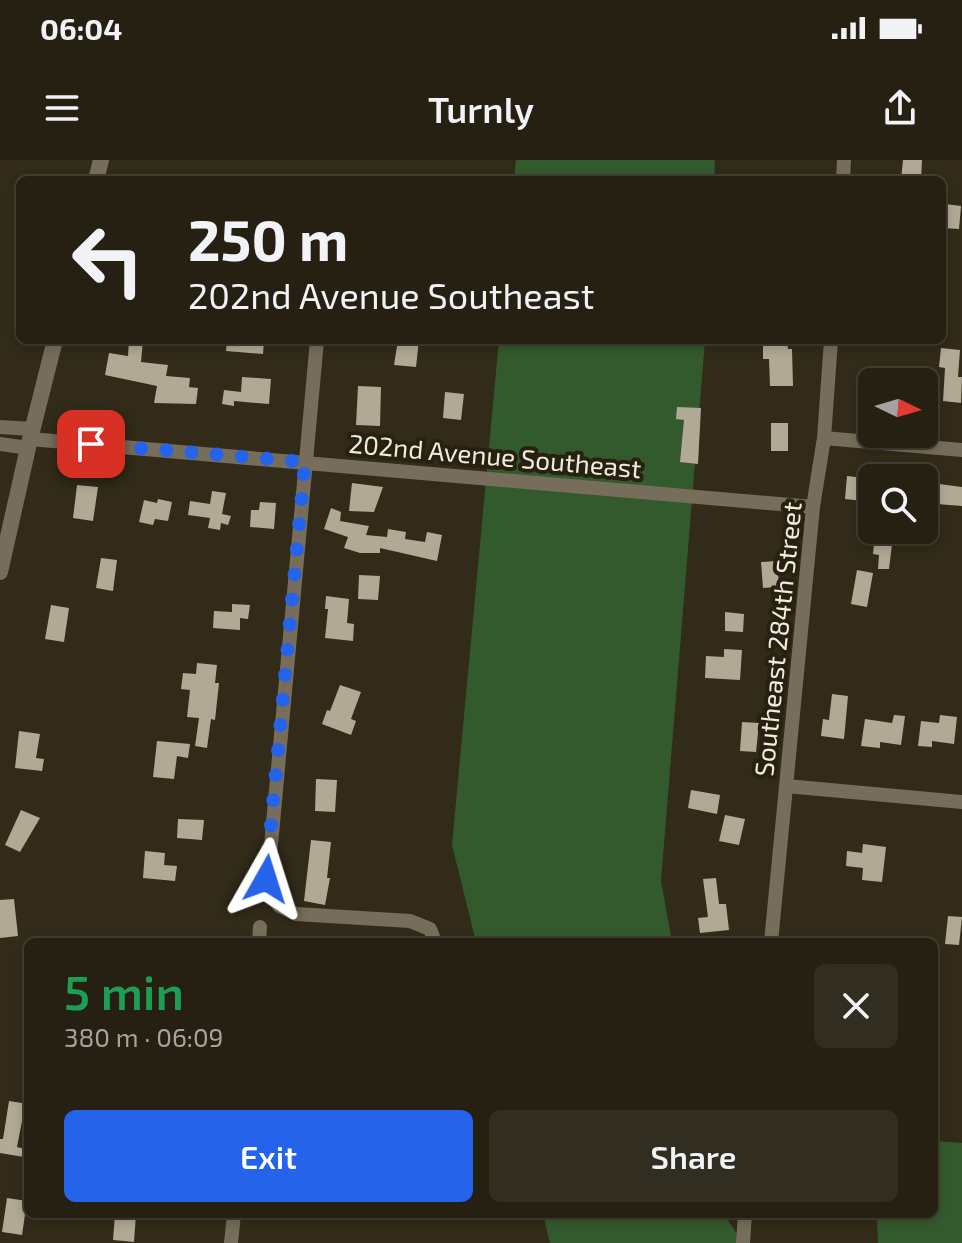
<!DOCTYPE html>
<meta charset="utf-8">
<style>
body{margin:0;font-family:"Exo 2",sans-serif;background:#322d21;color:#f1f3f6;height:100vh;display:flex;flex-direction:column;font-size:30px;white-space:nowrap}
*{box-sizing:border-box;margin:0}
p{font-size:26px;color:#a4a3a0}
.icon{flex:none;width:44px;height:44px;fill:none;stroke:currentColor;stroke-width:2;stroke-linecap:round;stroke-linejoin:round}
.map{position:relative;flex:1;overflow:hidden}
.panel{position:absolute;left:24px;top:778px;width:914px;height:280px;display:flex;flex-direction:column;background:#262013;border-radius:12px;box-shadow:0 4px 12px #0003,0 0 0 2px #423e33}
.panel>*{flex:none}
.hud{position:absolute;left:16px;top:16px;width:930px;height:168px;border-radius:12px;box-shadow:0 4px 12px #0003,0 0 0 2px #423e33;background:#262013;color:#f1f3f6;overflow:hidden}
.needle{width:52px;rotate:95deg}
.buttons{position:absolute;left:858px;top:208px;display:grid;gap:16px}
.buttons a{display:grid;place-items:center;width:80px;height:80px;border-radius:12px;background:#262013;box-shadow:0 4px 12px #0003,0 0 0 2px #423e33;font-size:40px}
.pin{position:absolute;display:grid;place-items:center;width:68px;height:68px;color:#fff;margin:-34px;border-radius:16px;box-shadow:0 4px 12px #0006}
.me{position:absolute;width:88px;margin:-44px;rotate:6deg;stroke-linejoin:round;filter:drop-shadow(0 0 6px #0008)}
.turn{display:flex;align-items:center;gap:28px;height:168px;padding:0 40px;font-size:36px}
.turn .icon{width:104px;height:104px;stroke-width:2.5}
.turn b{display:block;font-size:56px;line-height:68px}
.round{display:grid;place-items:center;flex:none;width:84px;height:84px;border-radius:12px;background:#322d21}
.summary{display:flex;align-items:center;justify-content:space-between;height:136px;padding:0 40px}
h1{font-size:48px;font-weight:600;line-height:60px;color:#1e9e55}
.button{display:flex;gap:16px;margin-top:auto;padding:16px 40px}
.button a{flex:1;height:92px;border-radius:12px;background:#2563eb;color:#fff;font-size:32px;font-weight:600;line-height:92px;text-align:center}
.button a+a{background:#322d21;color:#f1f3f6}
.status{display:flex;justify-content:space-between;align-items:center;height:56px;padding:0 40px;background:#262013;direction:ltr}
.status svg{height:22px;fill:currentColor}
header{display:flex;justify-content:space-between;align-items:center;height:104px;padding:0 40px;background:#262013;font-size:36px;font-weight:600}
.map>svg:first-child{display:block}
.green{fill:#335a2d}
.building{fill:#b2a994}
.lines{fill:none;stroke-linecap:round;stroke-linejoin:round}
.minor{stroke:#766e5a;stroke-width:14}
.tertiary{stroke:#766e5a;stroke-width:16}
.route{stroke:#2563eb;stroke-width:14;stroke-dasharray:0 25.2}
.labels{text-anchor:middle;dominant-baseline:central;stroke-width:8;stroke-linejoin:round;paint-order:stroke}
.street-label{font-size:26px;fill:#f1ece1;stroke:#282110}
</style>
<div class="status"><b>06:04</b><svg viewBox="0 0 49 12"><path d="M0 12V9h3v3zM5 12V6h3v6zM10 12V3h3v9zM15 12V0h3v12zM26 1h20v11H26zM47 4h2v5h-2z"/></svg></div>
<header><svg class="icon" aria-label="menu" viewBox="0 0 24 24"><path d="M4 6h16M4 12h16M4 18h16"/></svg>Turnly<svg class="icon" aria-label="share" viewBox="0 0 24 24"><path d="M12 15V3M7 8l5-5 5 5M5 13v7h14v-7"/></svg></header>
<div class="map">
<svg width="962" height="1083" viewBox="0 0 962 1083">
<rect width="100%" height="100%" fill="#322b19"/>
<!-- green -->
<path class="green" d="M516 0H715L714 20H514Z
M499 180H705L661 721 672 782H476L452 685Z
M934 981 962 983V1083H878L877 1054H934Z
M543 1054H724L743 1083H550Z"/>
<!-- building -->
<path class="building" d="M903 0H922L921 20H901Z
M945 44 961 46 959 69 943 68Z
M129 180H143L141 202 168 205 166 216 190 218 189 227 198 228 196 244 154 243 157 226 105 215 109 193 128 196Z
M227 180H264L263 194 226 191Z
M398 180H419L416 207 394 205Z
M763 180H787L788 189H792L793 226H770L769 199H763Z
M941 188 960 190 958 217H962L961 243 943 241 945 208 939 207Z
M242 217 271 219 269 244 234 241V246L222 244 224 230 241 232Z
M358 226 381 227 380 266 356 265Z
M445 232 464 234 461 260 443 258Z
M677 247 701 248 698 304 680 302 684 260 676 259Z
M771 263H788V291H771Z
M847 316 872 319V342L845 339Z
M352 323 383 327 374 352 349 351Z
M939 324 962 327V346L937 344Z
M77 325 98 327 93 361 73 358Z
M212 331 226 333 222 354 231 356 228 365 221 363 220 370 208 368 210 358 188 355 190 341 210 344Z
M158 339 172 342 168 361 155 359 153 365 139 362 144 340 157 343Z
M260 342 276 343 274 369 250 367 251 350H259Z
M331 348 341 352 340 361 369 366 366 375 387 377 388 369 406 372 405 379 425 382 427 372 442 375 437 401 380 388V393H360L344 388 348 377 324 369Z
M875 374 893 376 889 409H878L879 395 873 394Z
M101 398 117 400 113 431 96 428Z
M777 401 779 425H788L789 437 778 438V427L763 428 761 402Z
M857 410 873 413 867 447 851 444Z
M359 415 380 416 378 440 358 439Z
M326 436 349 439 347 463 354 464 353 481 325 478 328 449H325Z
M232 444 250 445 248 459 240 458V470L213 468 214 451 232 452Z
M51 445 69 448 64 482 45 479Z
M725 452 744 454 743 472 725 471Z
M724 489 742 490 740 520 705 518 706 496 724 497Z
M197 503 217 505 215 523H219L215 560 211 559 207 588 195 586 199 558 187 557 190 530 181 529 183 513 196 514Z
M340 525 361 532 351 559 356 561 351 575 322 564 327 550 330 551Z
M832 534 848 536 844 579 821 576 823 559 829 560Z
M894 555 905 556 901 585 880 582V588L861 586 865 559 892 563Z
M940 555 957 557 954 584 932 581V587L918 586 921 561 939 563Z
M742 562 759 563 756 592 740 591Z
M19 571 40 574 36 598 44 599 42 611 15 608Z
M157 581 190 584 188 598 177 596 174 619 153 617Z
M316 619 337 620 335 652 315 651Z
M691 630 720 635 717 654 688 648Z
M21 650 40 658 20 692 5 685Z
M725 655 745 659 739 685 719 681Z
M178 659 204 660 202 680 177 678Z
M311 680 331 682 327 718H330L325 745 304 741Z
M863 684 886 687 882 722 862 720 863 708 846 706 847 691 862 693Z
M145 691 165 693 164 705 177 706 175 721 143 718Z
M716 718 719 744H726L729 770 700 773 698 758 708 757 703 719Z
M14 739 18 776 0 778V740Z
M948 756 962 757 959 785 945 784Z
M9 941 28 944V962L22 961 17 987 26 989 24 997 0 993V979H3Z
M7 1038 27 1041 22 1075 2 1072Z
M115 1054H136L134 1082 113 1080Z"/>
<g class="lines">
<!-- minor -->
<path class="minor" d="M843 20 844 0
M317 180 267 729 279 746 296 754 410 761 430 769 435 782
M0 267 32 269
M824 278 962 290
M30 279 813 347
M0 284 28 288
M786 626 962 642
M259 782 260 767
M771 782 813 347 824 278 831 180
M231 1083 234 1054
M743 1083 745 1054"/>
<!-- tertiary -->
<path class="tertiary" d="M96 20 101 0
M0 412 30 279 55 180"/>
</g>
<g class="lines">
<!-- route -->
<path class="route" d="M91 284 305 302 266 719"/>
</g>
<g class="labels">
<!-- street labels -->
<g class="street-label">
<text transform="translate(495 295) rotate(5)">202nd Avenue Southeast</text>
<text transform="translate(777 479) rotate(-84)">Southeast 284th Street</text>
</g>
</g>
</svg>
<div class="buttons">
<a><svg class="needle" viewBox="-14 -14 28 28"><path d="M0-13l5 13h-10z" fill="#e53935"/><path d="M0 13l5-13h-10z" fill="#a4a3a0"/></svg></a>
<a><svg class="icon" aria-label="search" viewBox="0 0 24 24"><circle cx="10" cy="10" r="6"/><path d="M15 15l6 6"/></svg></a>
</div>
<div class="pin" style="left:91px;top:284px;background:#d93025"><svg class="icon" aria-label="arrive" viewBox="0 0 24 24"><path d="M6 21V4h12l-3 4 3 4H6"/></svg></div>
<svg class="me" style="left:266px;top:719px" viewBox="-20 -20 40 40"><path d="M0-17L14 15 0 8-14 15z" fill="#2563eb" stroke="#fff" stroke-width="4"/></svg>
<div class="hud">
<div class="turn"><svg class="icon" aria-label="left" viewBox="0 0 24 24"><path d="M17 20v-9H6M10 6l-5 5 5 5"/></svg><div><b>250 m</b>202nd Avenue Southeast</div></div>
</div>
<section class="panel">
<div class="summary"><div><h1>5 min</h1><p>380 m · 06:09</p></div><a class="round"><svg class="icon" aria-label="close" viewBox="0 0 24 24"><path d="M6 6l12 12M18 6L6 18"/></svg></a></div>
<div class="button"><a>Exit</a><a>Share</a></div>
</section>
</div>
